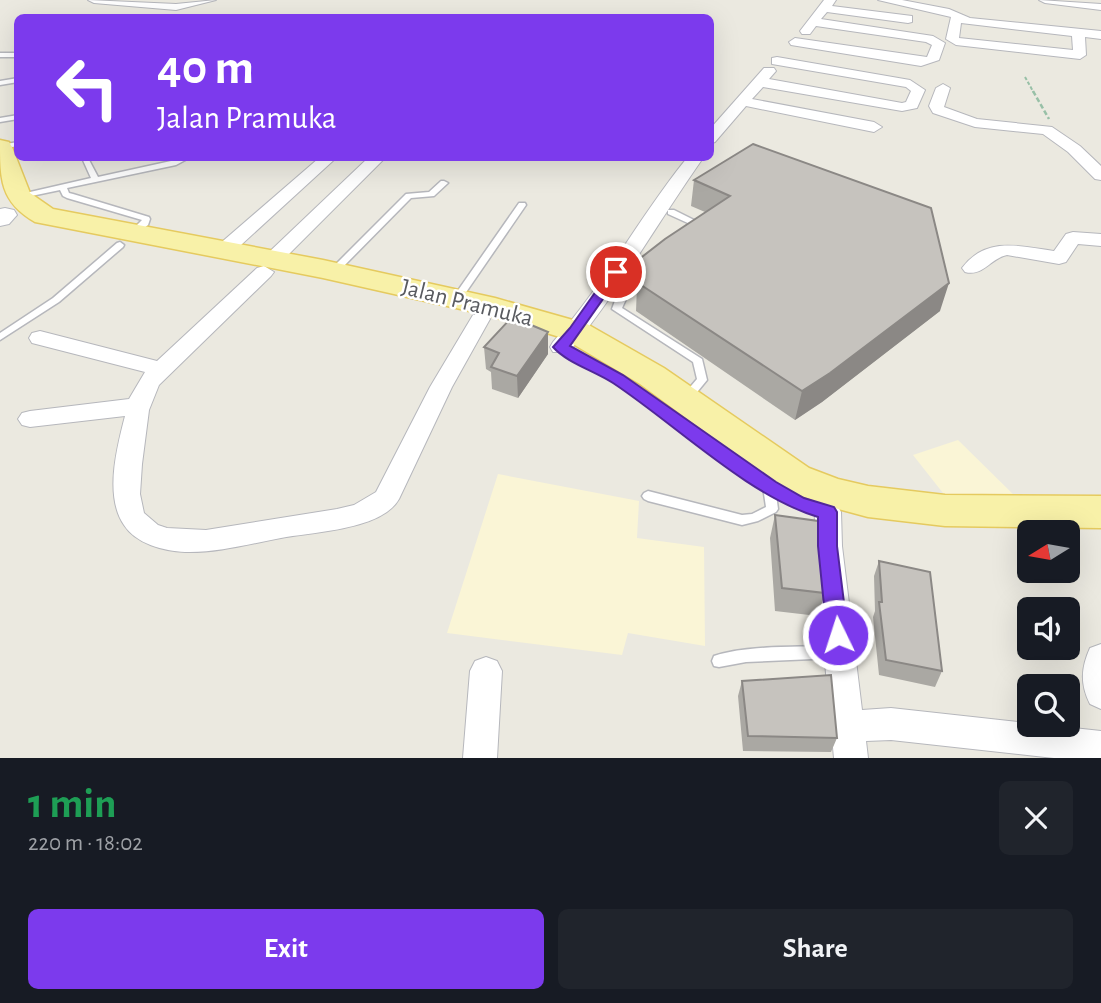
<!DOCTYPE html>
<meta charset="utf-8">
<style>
body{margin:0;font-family:"Alegreya Sans",sans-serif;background:#20242c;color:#f1f3f6;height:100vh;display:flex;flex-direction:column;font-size:26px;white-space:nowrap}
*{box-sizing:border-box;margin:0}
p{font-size:23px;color:#9ea1a6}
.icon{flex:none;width:38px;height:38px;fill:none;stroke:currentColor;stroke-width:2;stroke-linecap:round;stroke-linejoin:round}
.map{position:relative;height:758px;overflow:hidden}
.details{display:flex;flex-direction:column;background:#171b24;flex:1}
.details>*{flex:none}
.banner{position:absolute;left:14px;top:14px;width:700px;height:147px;border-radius:10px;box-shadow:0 7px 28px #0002;background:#7c3aed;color:#fff;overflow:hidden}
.needle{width:46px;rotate:259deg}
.controls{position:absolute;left:1017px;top:520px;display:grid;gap:14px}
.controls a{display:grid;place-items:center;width:63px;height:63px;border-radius:10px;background:#171b24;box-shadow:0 7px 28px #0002;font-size:35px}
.pin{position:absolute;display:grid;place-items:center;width:60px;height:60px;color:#fff;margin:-30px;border:4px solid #fff;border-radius:50%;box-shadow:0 2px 7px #0007}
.me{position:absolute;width:77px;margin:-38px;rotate:356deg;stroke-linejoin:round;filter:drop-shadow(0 0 5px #0008)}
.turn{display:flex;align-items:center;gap:24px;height:147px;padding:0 28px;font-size:32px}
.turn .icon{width:91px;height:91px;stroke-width:2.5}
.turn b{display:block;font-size:49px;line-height:60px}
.round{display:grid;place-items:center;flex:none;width:74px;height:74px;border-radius:10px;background:#20242c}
.headline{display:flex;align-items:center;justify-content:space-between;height:119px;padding:0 28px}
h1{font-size:42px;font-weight:700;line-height:52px;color:#1e9e55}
.action{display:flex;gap:14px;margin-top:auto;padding:14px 28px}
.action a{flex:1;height:80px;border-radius:10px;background:#7c3aed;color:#fff;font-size:28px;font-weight:700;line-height:80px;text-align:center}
.action a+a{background:#20242c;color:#f1f3f6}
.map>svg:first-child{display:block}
.commercial{fill:#faf5d6}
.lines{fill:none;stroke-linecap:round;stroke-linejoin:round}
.lane-casing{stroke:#b6b7bc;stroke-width:3}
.street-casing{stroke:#b6b7bc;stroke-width:2}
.secondary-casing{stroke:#b6b8be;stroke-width:2}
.primary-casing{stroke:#e5ca5f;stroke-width:3}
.path-far1{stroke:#98c0a7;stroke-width:2;stroke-dasharray:3.5 2;stroke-linecap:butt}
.path{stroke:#98c0a7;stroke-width:2.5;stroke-dasharray:5 2.5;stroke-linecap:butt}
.lane{fill:#fff;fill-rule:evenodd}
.street{fill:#fff;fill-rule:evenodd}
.secondary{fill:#fff;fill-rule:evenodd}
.primary{fill:#f8f1a8;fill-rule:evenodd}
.wall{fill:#aaa8a3}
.shaded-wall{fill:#8b8885}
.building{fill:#c6c3be;stroke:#8b8885;stroke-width:2}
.route{fill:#7c3aed;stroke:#51269a;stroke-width:2}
.labels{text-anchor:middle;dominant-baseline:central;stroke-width:5;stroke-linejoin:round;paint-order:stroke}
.street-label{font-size:24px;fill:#595b60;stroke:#fff}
</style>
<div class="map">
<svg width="1101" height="758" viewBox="0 0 1101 758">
<rect width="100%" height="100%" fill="#ebe9e0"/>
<!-- commercial -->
<path class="commercial" d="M958 440 1026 507H954L913 455Z
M498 474 639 501 637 538 704 547 705 646 628 633 622 655 447 633Z"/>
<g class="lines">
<!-- lane casing -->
<g class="lane-casing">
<path id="lane" d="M0 53H18V57H0Z
M18 78V82L0 85V81Z
M18 115V119L0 122V118Z
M18 142V146L0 149V145Z
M82 158H88L98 177 171 161 180 158H189L176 165 67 188 69 193 73 194 149 217 150 219 148 225 133 236 129 233 142 220 67 198 63 196 60 190 17 199 13 197 17 195 91 178Z
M441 181H444L448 183 434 196 411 198 337 273H331L330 271 331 269 406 194 429 192Z
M519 203H525L526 205 460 301H454L452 299Z
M668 210H674L708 227 707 229H701L668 214Z
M120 242 124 245 123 247 59 302 0 340V333L53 298 117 243Z
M649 263 653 266 632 286 622 308 702 359 707 380 689 402 685 403 680 399 697 379 693 362 612 309C618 290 631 272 649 263Z
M769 483 773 484 775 487 778 509 776 512 758 521 742 525 648 501 644 499 642 496 644 493 648 491 742 515 752 514 766 507 763 487 765 484Z
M836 646 841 648 843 652 841 656 836 658 746 662 719 667 714 666 712 661 714 656C746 645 800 647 836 646Z"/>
</g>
<!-- street casing -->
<g class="street-casing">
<path id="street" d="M88 0 176 4 216 0 176 10 94 3Z
M824 0H836L832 6 912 16V22L908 23 827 12 821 19 933 36 945 43 939 60 921 66 791 45 789 42 795 38 927 57 932 45 926 42 816 26 810 34H802L800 31Z
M878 0H902L949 9 970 18 1101 31V39L1085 37 1086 55 1080 59 956 45 946 39 951 17ZM961 23 1072 36 1073 50 959 38Z
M1039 0 1101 4V10L1045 3Z
M777 57 910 80 925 90 917 108 902 111 763 87 752 99 874 122 882 127 874 132 746 106 715 142 710 144V129L764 68H774L776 71 769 79 902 103 906 102 911 91 906 87 772 64V58Z
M943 84 950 88 944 107 977 119 1052 127 1080 146 1101 166V180L1095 179 1068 152 1043 134 975 127 933 113 929 106 936 88Z
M319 158H336L230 255H216L214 251 216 247Z
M368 158H385L280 263H266L263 259 266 255Z
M687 158H703C658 222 619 291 569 352H553L550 347 553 342C604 285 639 217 687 158Z
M1073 232 1101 234V246L1078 244 1066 262 1059 264 1007 255C991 258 983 277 965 272L962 268C986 236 1020 246 1054 251L1066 234Z
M264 266 274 272 271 276 159 385 149 410 142 464 140 494 144 513 158 525 167 528 206 530 337 509 354 505 376 492 430 387 473 315H487L490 319 452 387 399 499C382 530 312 532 281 538 249 544 217 553 185 552 164 551 136 544 124 525 104 496 117 447 125 416L30 427 22 425 18 419 22 413 30 411 129 399 145 372 32 343 29 338 32 333 40 331 157 361 257 268Z
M828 502 837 505 841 512 842 546 862 710 891 708 1101 731V758H1054L891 740 866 741 868 758H834L814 546 815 512 819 505Z
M1101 644V709L1090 704C1080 684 1081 668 1090 648Z
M486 657 497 661 502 671 497 758H463L470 671 475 661Z"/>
</g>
<!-- secondary casing -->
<g class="secondary-casing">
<path id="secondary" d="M5 208 14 210 17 215 9 224 0 226V209Z"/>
</g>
<!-- primary casing -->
<g class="primary-casing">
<path id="primary" d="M0 140 9 142 12 147 30 193 53 209 323 260 495 298 587 324 664 368 809 468 838 479 868 486 945 495 1101 496V528L945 526 868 517 831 507 781 488 640 384 563 338 487 315 323 278 35 222C0 202 0 179 0 140Z"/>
</g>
<!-- path-far1 -->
<path class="path-far1" d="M1025 77 1034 93"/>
<!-- path -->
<path class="path" d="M1033 91 1049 119"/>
<!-- lane -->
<use href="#lane" class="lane"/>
<!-- street -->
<use href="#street" class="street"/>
<!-- secondary -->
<use href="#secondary" class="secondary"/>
<!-- primary -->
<use href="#primary" class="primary"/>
</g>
<!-- wall -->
<path class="wall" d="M753 144 940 311 822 402 795 420 636 311 638 260 705 212 691 206 694 180Z
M484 347 548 354 518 398 492 389 491 372 486 369Z
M775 515 825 593 818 616 775 611 770 538Z
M879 561 942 671 935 687 879 675 873 617 875 611 874 576Z
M742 681 837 738 831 752 743 751 738 696Z"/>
<!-- shaded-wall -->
<path class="shaded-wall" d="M949 283 940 311 822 402 795 420 802 391Z
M548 332V354L518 398 517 376Z"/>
<!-- building -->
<path class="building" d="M753 144 931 208 949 283 830 373 802 391 638 283V260L665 239 730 196 694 180Z
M512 317 548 332 517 376 491 367 499 353 484 347Z
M775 515 818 521 825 593 782 588Z
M879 561 930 572 942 671 886 660 879 602H882Z
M831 675 837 738 748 736 742 681Z"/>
<!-- route -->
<path class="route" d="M616 268 622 272 570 346 623 375 776 482 804 498 834 507 837 512V546L848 635 845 642 838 644 830 642 827 635 818 546V517C748 496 675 424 613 383 595 371 567 363 553 347L570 328 611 270Z"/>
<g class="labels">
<!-- street labels -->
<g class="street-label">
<text transform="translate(467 303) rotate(14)">Jalan Pramuka</text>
</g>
</g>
</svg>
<div class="controls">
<a><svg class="needle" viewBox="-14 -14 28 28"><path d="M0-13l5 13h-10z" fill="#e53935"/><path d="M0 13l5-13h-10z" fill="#9ea1a6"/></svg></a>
<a><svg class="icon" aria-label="sound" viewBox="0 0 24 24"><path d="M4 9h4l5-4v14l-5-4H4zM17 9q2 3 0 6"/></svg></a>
<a><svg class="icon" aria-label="search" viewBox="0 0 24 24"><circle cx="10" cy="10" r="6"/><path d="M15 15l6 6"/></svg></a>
</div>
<div class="pin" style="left:616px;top:272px;background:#d93025"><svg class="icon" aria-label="arrive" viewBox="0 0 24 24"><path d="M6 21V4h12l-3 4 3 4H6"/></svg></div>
<svg class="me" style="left:838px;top:635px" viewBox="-20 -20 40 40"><circle r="17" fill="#7c3aed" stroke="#fff" stroke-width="3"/><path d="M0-11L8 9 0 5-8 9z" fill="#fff"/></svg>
<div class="banner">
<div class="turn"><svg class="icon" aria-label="left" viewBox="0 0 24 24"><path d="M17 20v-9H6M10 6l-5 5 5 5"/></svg><div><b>40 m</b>Jalan Pramuka</div></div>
</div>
</div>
<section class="details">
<div class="headline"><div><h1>1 min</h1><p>220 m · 18:02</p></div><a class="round"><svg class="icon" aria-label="close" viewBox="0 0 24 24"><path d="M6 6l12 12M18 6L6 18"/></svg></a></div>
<div class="action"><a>Exit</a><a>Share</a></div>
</section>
